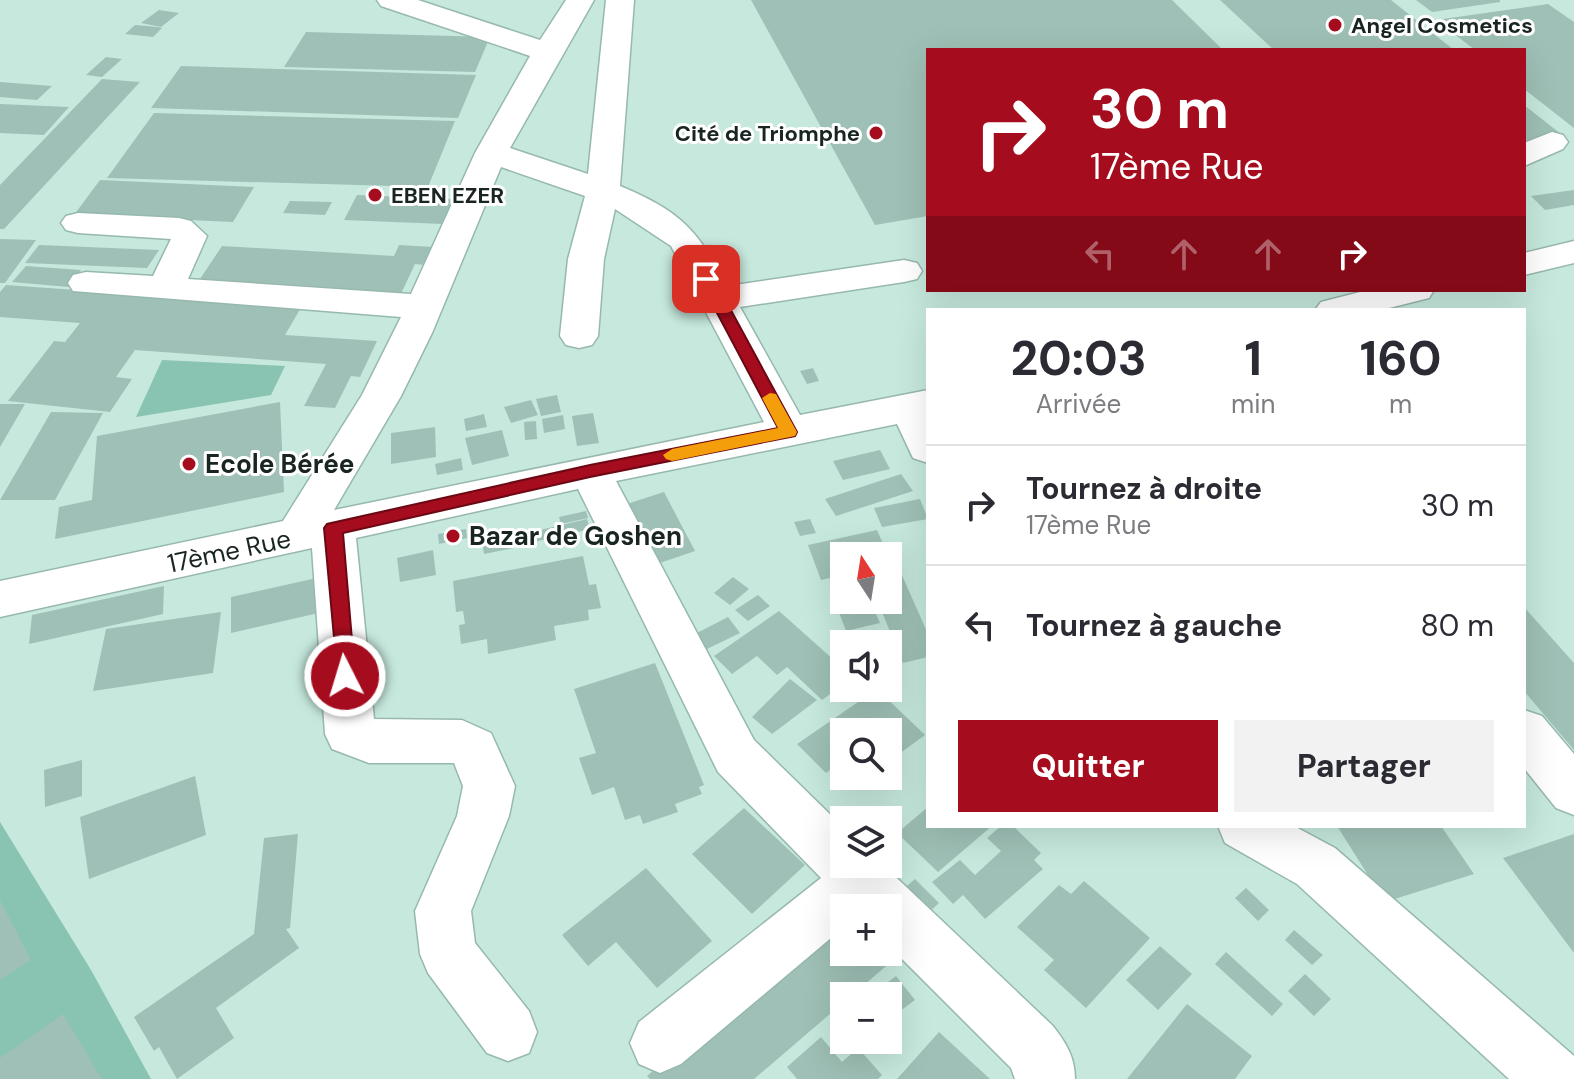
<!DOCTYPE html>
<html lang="fr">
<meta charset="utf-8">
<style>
body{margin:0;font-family:"DM Sans",sans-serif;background:#f2f2f3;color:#2b2b33;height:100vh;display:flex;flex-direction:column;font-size:30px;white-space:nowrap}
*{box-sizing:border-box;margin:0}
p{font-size:26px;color:#7c7c81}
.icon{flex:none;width:44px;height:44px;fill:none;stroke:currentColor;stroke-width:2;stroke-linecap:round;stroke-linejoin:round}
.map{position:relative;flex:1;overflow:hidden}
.sheet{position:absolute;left:926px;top:308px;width:600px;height:520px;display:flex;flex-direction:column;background:#fff;border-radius:0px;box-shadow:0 8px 32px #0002}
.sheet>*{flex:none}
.guide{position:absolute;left:926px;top:48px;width:600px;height:244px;border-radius:0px;box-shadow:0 8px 32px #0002;background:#a50d1e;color:#fff;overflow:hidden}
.needle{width:52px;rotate:348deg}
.fabs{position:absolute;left:830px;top:542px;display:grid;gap:16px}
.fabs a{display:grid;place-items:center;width:72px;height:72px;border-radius:0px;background:#fff;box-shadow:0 8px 32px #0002;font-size:40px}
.pin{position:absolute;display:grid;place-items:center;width:68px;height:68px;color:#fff;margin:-34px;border-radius:16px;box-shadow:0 4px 12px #0006}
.me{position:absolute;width:88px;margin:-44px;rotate:355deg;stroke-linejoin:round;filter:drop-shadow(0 0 6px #0008)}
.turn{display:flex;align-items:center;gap:28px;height:168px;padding:0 32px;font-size:36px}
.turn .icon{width:104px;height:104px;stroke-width:2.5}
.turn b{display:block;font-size:56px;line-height:68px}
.lanes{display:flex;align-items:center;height:76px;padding:0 32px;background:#0003;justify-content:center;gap:40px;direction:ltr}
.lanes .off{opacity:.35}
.eta{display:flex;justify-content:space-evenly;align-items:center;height:136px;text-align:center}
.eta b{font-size:48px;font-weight:700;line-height:56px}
.cta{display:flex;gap:16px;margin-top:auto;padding:16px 32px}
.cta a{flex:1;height:92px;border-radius:0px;background:#a50d1e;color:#fff;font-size:32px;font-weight:700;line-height:92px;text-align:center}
.cta a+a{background:#f2f2f3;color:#2b2b33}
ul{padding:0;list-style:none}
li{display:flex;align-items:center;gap:24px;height:120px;padding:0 32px;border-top:2px solid #e1e1e2}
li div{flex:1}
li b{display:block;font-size:30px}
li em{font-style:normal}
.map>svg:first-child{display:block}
.green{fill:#89c3b2}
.building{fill:#9fc0b6}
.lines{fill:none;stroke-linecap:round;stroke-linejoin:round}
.minor-casing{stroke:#97b8ae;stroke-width:3}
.minor{fill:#fff;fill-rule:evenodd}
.route{fill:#a50d1e;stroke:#6b0814;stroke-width:2}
.slow{fill:#f59e0b}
.poi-dot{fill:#a50d1e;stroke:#fff;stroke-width:3}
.labels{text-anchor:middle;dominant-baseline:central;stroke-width:6;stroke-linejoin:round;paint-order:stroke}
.far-poi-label{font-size:22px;font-weight:bold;fill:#182521;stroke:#fff;text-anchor:start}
.poi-label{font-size:26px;font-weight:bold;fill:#182521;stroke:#fff;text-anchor:start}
.street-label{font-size:26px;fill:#182521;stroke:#fff}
</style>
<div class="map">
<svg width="1574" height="1079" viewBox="0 0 1574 1079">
<rect width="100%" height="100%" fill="#c6e8dd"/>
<!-- green -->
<path class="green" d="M162 360 285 366 271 395 136 417Z
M0 822 91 970 151 1079H0Z"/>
<!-- building -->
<path class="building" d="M751 0H1172L1223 50H928V216L875 225Z
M1220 0H1391L1454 50H1274Z
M1416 0H1500V2L1432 12Z
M1548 4 1574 22V128L1524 89V50H1475L1436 20Z
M159 10 179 13 161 27 141 23Z
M135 25 158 27 162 28 153 37 125 34Z
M306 32 490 37 475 72 284 67Z
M106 57 122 59 102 77 86 75Z
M181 66 476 75 458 118 151 108Z
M102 79 140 82 4 229H0V185Z
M0 82 52 86 37 100 0 97Z
M0 104 69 107 44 135 0 133Z
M1524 105 1561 134 1524 141Z
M154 113 455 121 428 187 107 178Z
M100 180 254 187 233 222 74 215Z
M1574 190V205L1545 210 1531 196Z
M357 195 454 199 443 224 344 220Z
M290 201 332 202 325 215 283 213Z
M0 239 36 240 5 283H0Z
M39 245 159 250 147 268 25 263Z
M399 245 433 247 424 265 415 264 399 298 196 285 222 246 394 256Z
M26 266 81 270 68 287 12 282Z
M6 285 302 306 285 335 377 341 360 377 351 376 335 408 304 406 326 364 135 350 116 377 132 379 110 412 8 401 54 341 65 342 80 323 0 317V292Z
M813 368 819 381 807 384 800 371Z
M557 395 561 412 541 416 536 399Z
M531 400 538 415 511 423 504 407Z
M280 402 284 492 55 539 59 507 92 500 97 436Z
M0 404H25L0 447Z
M51 412 103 413 55 500H0Z
M593 413 599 443 577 446 572 416Z
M484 414 487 427 466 431 464 419Z
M563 415 565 429 544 433 542 419Z
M536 421 537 439 525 440 524 422Z
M435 427 436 457 391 464V433Z
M502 430 509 456 472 465 465 438Z
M880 450 890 469 843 480 833 461Z
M461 458 463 470 437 475 435 464Z
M901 474 913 491 836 516 825 499Z
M664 492 695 551 657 564 627 504Z
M920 499 928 519 882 527 874 508Z
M586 511 588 518 561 524 559 517Z
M587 519 590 529 521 545 519 535Z
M810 519 816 533 800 536 794 522Z
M511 528 514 548 484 554 481 534Z
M466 529 467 538 439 544 438 534Z
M877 530 892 564 888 565V556H844V575L821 580 808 545Z
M433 550 436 575 400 582 397 558Z
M583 556 589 585 596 584 601 608 588 610 589 620 554 626 556 640 488 654 487 639 461 644 459 625 465 624 463 611 456 612 453 581Z
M901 573 928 634V657L903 663 877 600H888V576Z
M321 577 323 612 231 633V597Z
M733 577 749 589 730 605 714 593Z
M164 586 163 614 29 644 32 615Z
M844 586V600H870L880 623 846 631 830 589Z
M758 595 770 606 748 621 735 610Z
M1524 607 1574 663V750L1524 691Z
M779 611 844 669V684L822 700 787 667 777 675 757 656 732 674 714 656Z
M221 612 213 673 93 691 106 629Z
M728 617 740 633 707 649 695 634Z
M655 663 704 785 699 787 702 794 675 804 678 812 643 824 640 815 625 820 614 787 592 795 579 758 596 753 574 689Z
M790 679 817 700 772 734 752 717Z
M877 689 925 735 888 762V732H844V760L826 773 797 744Z
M82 760V796L45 807 44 770Z
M195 776 206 835 89 879 80 817Z
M928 807V826H992L938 872 897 833Z
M744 808 805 865 752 914 692 854Z
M1001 826H1013L1041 853 1034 860 1043 869 985 919 963 895 953 904 932 882 960 860 975 875 1001 851 987 838Z
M1337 826H1441L1474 874 1385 902Z
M298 834 290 928 286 929 299 948 216 1008 234 1038 177 1079 159 1047 154 1051 134 1017 254 934 264 838Z
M1574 834V953L1503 858Z
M646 868 712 941 657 988 616 942 588 966 562 935Z
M915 879 939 903 924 917 900 892Z
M1084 881 1150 938 1086 1008 1044 970 1054 960 1017 927 1059 885 1071 894Z
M1246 888 1269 910 1258 921 1235 898Z
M0 900 31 960 0 980Z
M844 913V952H881L891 962 851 996H844V1002L754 1079H650L647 1076Z
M1294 930 1323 955 1312 965 1285 940Z
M1160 946 1192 974 1158 1010 1126 980Z
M1226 952 1283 1004 1272 1016 1215 964Z
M1305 974 1331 999 1314 1016 1288 991Z
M896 976 915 1000 888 1020V996H870Z
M1187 1004 1252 1056 1235 1079H1127Z
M63 1014 102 1079H0V1058Z
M939 1032 990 1079H897Z
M821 1037 842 1062 858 1048 882 1075 878 1079H797L787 1067Z"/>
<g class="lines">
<!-- minor casing -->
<g class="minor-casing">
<path id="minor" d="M377 0H418L540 40 566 0H594L510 148 588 174 606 0H634L620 186C682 212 696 229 728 286L904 260 917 263 922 271 917 279 904 282 740 307 800 415 928 390V463L913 458 897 424 616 481 754 740 844 828V864H882L1053 1026C1066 1043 1075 1057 1075 1079H1015L1011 1068 888 945V908H844V927L681 1064 660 1073 639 1064 630 1043 639 1022 821 878 718 772 578 489 356 538 374 719 462 720 491 733 515 786 509 816 471 911 475 943 529 1011 537 1032 529 1053 508 1061 487 1053 428 973 420 954 415 911 457 816 463 786 454 763H369L332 749 325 734 312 548 0 617V581L283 521 362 395 401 317 73 291 68 283 73 275 86 272 153 276 171 239 78 233 66 230 61 223 66 216 78 213 179 218 191 221 207 236 188 279 411 294 475 153 530 56 381 6ZM501 167 585 196 568 259 560 336 566 345 579 348 592 345 598 336 604 259 615 209 671 246 764 422 334 510 401 396 432 333Z
M1552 132 1563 135 1568 142 1563 149 1524 166V143Z
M1574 241V263L1524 275V253Z
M1368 290H1434L1429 298 1381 310H1315L1321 302Z
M1524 710 1542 716 1574 754V815L1556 808 1524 768Z
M1218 826H1294L1335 848 1574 1056V1079H1509L1297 884 1225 843Z"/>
</g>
<!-- minor -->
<use href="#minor" class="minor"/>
</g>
<!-- route -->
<path class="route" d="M706 275 714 279 797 432 795 436 590 477 343 533 355 676 352 681H338L324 528 327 524 590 465 778 428 699 279Z"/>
<!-- slow -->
<path class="slow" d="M770 393 776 394 797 432 795 436 672 461 666 459 663 455 672 449 778 428 762 398Z"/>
<!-- markers -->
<g class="poi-dot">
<circle cx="1335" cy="25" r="8"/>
<circle cx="876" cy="133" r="8"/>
<circle cx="375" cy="195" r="8"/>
<circle cx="189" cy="464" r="8"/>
<circle cx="453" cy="536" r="8"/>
</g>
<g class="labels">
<!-- far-poi labels -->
<g class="far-poi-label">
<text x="1351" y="25">Angel Cosmetics</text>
<text x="860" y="133" text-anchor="end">Cité de Triomphe</text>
<text x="391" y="195">EBEN EZER</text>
</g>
<!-- poi labels -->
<g class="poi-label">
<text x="205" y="464">Ecole Bérée</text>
<text x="469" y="536">Bazar de Goshen</text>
</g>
<!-- street labels -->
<g class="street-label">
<text transform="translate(229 551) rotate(-12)">17ème Rue</text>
</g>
</g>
</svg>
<div class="fabs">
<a><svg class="needle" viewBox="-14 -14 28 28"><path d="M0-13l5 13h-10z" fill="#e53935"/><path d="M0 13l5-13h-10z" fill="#7c7c81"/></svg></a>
<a><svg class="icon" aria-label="sound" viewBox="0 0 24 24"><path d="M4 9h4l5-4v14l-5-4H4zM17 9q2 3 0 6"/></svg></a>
<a><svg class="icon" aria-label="search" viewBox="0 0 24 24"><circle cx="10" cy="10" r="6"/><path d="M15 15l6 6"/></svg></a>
<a><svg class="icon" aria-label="layers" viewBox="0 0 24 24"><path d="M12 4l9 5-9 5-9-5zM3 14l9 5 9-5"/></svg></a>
<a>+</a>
<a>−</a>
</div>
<div class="pin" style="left:706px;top:279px;background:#d93025"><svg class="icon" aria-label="arrive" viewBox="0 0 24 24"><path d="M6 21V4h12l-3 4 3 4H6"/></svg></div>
<svg class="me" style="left:345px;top:676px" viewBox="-20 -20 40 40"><circle r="17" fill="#a50d1e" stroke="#fff" stroke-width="3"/><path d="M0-11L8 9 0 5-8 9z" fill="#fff"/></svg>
<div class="guide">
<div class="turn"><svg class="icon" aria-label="right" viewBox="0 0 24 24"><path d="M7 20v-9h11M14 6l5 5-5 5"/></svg><div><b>30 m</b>17ème Rue</div></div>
<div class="lanes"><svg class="icon off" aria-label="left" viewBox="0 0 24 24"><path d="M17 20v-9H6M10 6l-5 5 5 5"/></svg><svg class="icon off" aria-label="ahead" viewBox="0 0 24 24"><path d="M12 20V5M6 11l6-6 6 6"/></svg><svg class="icon off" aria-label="ahead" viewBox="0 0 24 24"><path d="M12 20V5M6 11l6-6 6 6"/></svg><svg class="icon" aria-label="right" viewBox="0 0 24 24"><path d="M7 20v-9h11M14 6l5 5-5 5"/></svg></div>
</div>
<section class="sheet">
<div class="eta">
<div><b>20:03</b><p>Arrivée</p></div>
<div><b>1</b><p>min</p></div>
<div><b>160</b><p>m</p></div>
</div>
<ul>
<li><svg class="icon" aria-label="right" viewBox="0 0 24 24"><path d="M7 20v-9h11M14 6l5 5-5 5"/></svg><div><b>Tournez à droite</b><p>17ème Rue</p></div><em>30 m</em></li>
<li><svg class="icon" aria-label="left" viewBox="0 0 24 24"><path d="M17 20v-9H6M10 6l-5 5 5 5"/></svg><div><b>Tournez à gauche</b></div><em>80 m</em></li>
</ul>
<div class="cta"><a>Quitter</a><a>Partager</a></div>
</section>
</div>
